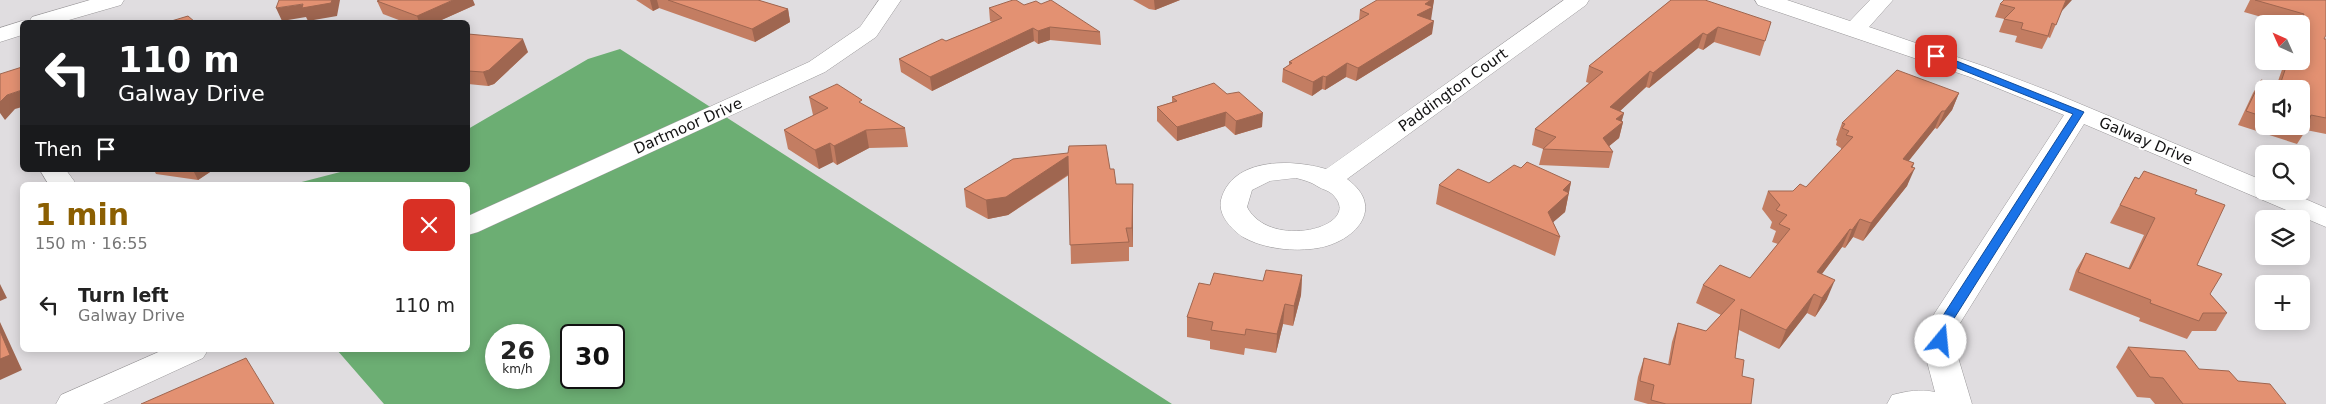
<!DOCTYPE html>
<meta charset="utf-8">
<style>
body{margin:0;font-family:"DejaVu Sans",sans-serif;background:#f2f2f2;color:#222;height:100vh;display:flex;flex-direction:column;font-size:19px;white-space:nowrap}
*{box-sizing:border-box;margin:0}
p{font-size:16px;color:#767676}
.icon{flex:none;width:28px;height:28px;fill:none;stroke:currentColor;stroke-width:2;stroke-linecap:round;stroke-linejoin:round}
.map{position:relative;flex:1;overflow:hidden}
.drawer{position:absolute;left:20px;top:182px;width:450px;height:170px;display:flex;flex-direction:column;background:#fff;border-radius:8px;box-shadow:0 2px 12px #0003}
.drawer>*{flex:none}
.top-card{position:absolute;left:20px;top:20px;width:450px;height:152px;border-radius:8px;box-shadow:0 2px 12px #0003;background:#202124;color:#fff;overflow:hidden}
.needle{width:32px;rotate:315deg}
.tools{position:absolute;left:2255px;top:15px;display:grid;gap:10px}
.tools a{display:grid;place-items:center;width:55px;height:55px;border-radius:8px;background:#fff;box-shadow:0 2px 12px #0003;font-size:25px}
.speed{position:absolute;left:485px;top:324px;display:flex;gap:10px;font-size:25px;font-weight:700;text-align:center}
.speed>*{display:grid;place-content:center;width:65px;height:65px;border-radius:50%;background:#fff;box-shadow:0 2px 12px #0003;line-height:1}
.speed small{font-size:12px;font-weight:400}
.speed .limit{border:2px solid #111;border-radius:8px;background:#fff;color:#111}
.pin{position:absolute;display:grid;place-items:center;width:42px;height:42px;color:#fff;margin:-21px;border-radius:10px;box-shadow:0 2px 8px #0006}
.me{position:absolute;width:55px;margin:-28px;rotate:17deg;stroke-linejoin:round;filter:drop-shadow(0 0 4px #0008)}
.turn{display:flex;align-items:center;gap:18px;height:105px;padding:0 15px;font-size:22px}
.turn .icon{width:65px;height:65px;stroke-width:2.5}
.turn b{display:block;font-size:35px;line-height:42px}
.then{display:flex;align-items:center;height:48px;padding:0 15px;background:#0003;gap:10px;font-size:19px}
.round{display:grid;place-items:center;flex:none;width:52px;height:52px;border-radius:8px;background:#f2f2f2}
.headline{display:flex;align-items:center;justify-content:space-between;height:85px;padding:0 15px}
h1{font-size:30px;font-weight:800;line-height:38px;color:#8b5f02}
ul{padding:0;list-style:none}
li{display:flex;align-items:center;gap:15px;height:75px;padding:0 15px}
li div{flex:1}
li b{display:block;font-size:19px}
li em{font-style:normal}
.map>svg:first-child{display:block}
.forest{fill:#6cae73;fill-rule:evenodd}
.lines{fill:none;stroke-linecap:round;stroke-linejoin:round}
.street-casing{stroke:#9a989a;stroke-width:1}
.secondary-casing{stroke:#9a989a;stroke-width:1}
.street{fill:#fff;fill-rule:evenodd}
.secondary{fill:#fff;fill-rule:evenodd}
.wall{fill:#c37d62;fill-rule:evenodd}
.shaded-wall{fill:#9f6650}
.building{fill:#e39172;stroke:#9f6650}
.route{fill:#1a73e8;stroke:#114b97}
.labels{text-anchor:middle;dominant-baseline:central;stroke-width:4;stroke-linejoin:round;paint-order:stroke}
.street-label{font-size:15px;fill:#141314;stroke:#fff}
</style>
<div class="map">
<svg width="2326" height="404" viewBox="0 0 2326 404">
<rect width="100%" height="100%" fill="#e0dde0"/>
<!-- forest -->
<path class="forest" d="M620 49 1172 404H384L337 350H468V185H290L348 170H468V129L588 59ZM496 335H539V378H496ZM571 335H614V378H571Z"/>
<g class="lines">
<!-- street casing -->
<g class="street-casing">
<path id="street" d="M879 0H901L876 37 825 72 478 232 468 235V216L809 62 860 27Z
M1564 0H1589L1586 5 1347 179C1387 208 1354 242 1318 248 1295 252 1264 249 1243 237 1231 229 1218 215 1221 200 1232 157 1292 159 1326 169ZM1296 178C1304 180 1311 182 1317 186 1323 190 1329 190 1334 196 1363 227 1270 251 1247 207L1252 190 1270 181Z
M1755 0H1787L1850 21 1870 0H1893L1869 27 1986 67 2054 93 2264 181V191H2287L2326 208V227L2084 124 1957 328V354L1972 404H1887L1892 395C1908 391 1919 389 1935 392L1925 354V328L2064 115 1970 77 1758 5Z
M40 170H66L77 185H49Z
M163 350H208L203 358 103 404H56L61 395Z"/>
</g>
<!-- secondary casing -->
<g class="secondary-casing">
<path id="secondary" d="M90 0H124L121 5 62 22H29L32 17Z
M22 21 27 22H22V35L0 42V28Z"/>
</g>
<!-- street -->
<use href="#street" class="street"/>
<!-- secondary -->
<use href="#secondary" class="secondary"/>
</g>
<!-- wall -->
<path class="wall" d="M636 0H758L788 9 790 22 755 42 659 8 653 11Z
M1133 0H1180L1155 10 1149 9Z
M1434 0 1430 20 1432 34 1356 81 1346 77 1325 90 1322 89 1312 96 1282 82 1283 69 1289 65V62L1359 20 1360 10Z
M1671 0 1771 22 1760 56 1714 42 1703 50 1698 48 1649 88 1646 87 1620 111 1624 113 1621 121 1623 122 1619 138 1609 146 1613 152 1609 168 1539 165 1543 149 1532 145 1535 129 1589 83 1586 82 1589 66Z
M2250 0H2326L2324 39H2326V134L2306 130 2297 144 2238 125 2253 93 2261 80 2277 84 2285 61H2301V24H2286L2244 12ZM2264 89 2301 126H2264Z
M377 1 475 5 437 22H404L383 14Z
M2000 4 2062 10 2050 38 2048 37 2042 49 2015 42 2017 36 1999 32 2004 19 1995 17Z
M1024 5 1100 32 1101 45 1050 40 1038 44 1034 41 932 91 901 72 899 59 946 41 992 22 990 21 989 8Z
M468 34 528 52 494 84 488 86 468 84Z
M1959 93 1952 110 1937 129 1935 128 1908 161 1914 163 1907 186 1863 241 1853 237 1845 248 1842 247 1822 274 1827 299 1815 317 1807 313 1779 349 1739 330 1735 358 1751 404H1648L1634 400 1638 377 1644 358 1668 365 1672 342 1678 323 1706 331 1721 315 1696 303 1703 285 1750 278 1778 244 1772 242 1776 231 1770 228 1772 222 1762 209 1768 191H1793L1806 187 1841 150V148L1836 145 1837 141 1836 140 1842 123Z
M1227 94 1262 127 1235 135 1225 126 1177 141 1157 121V107L1172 102V97Z
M809 97 863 105 905 128 908 147 869 148 837 165 833 162 819 169 788 149 784 130 814 115H813Z
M1521 168 1571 182 1565 212 1553 222 1560 237 1555 256 1436 204 1439 185 1489 183Z
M1110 169 1116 184 1133 203V247H1129V261L1071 264 1069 175 1008 215 988 219 966 207 964 189Z
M154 170H213L198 180 156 174Z
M2135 177 2195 194 2197 265 2210 294 2227 313 2216 331H2192L2187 339 2139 321 2140 318 2069 290 2076 270 2086 253 2128 269 2144 235 2110 223Z
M1302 275 1301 295 1293 326 1283 324 1276 353 1245 348 1244 355 1210 349V341L1187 337V317L1210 285 1263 281Z
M2128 347 2238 381 2286 404H2155L2150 398 2137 397 2116 367Z"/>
<!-- shaded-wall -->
<path class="shaded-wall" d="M332 0H340L337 16 308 21 306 17 282 21 276 8Z
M453 0H473L475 5 437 22H419L417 16Z
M650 0H657L659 8 653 11Z
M1154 0H1180L1155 10Z
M1431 0H1434L1431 20 1416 28 1417 15 1425 4Z
M2066 0H2072L2061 12Z
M788 9 790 22 755 42 752 29Z
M1434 21 1432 34 1356 81 1358 68Z
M1050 27V40L1038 44V31Z
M1718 27 1714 42 1703 50 1707 35Z
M1033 28 1034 41 932 91 930 77Z
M1703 33 1698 48 1649 88 1653 73Z
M523 39 528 52 494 84 488 86 483 72Z
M1347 63 1346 77 1325 90 1326 77Z
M1650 71 1646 87 1607 123 1610 107Z
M1323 76 1322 89 1312 96 1313 82Z
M22 90V107L15 109 5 120 0 113V102L7 95Z
M1959 93 1952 110 1937 129 1945 111Z
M1942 111 1935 128 1896 177 1903 159Z
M1226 112 1225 126 1177 141V127Z
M1263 113 1262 127 1235 135 1236 121Z
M1624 113 1621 124 1623 122 1619 138 1602 152 1603 138 1616 119Z
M866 130 869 148 837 165 834 146Z
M830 143 833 162 819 169 815 150Z
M1068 156 1069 174 1008 215 988 219 986 200Z
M1914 163 1909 175 1915 168 1907 186 1863 241 1871 223Z
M193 170H213L198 180Z
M1571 182 1565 212 1543 231 1548 212 1563 190Z
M1133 184V247L1132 228Z
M1860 219 1853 237 1845 248 1852 230Z
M1850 229 1842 247 1809 291 1817 272Z
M1302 275 1301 295 1293 326 1294 306Z
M1835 280 1827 299 1815 317 1822 298Z
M0 284 7 298 0 301Z
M1814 294 1807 313 1779 349 1786 330Z
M1285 304 1283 324 1276 353 1277 334Z
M0 322 22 370 0 380Z"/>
<!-- building -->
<path class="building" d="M279 0H332L331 3 302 8 303 4 276 8Z
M380 0H453L417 16 377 1Z
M668 0H758L788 9 752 29Z
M1013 0H1016L1024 5 1036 1 1041 4 1051 0 1100 32 1050 27 1038 31 1033 28 930 77 899 59 942 39 946 41 1002 18 989 8Z
M1377 0H1431L1425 4 1433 7 1417 15 1434 21 1358 68 1347 63 1326 77 1323 76 1313 82 1283 69 1292 63 1289 62 1369 14 1360 10Z
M1671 0H1705L1771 22 1765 41 1718 27 1707 35 1703 33 1653 73 1650 71 1610 107 1624 113 1616 119 1623 122 1603 138 1613 152 1543 149 1556 137 1535 129 1603 72 1589 66Z
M2004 0H2066L2056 25 2052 23 2048 36 2021 29 2023 23 2004 19 2015 8 2000 4Z
M2255 0H2326V35L2324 39H2326V118L2311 115 2306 130 2294 126H2301V89H2264V117L2246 111 2261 80 2280 85 2288 61H2301V24L2304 14Z
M188 16 195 22H168Z
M468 34 523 39 489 70 483 72 468 71Z
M22 67V90L7 95 0 102V74Z
M1897 70 1959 93 1945 111H1942L1903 159 1914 163 1911 167 1915 168 1871 223 1860 219 1852 230 1850 229 1817 272 1835 280 1822 298 1814 294 1786 330 1741 309 1735 358 1744 360 1742 376 1754 379 1751 404H1666L1651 400 1654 385 1640 381 1644 358 1670 365 1678 323 1706 331 1735 300 1703 285 1720 265 1750 278 1790 229 1779 224 1787 215 1776 210 1780 205 1768 191H1793L1800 184 1806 187 1853 137 1846 135 1849 131 1842 128 1845 124 1842 123Z
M1214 83 1227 94 1239 92 1263 113 1236 121 1226 112 1177 127 1157 107 1177 101 1172 97Z
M837 84 862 100 859 102 905 128 866 130 834 146 830 143 815 150 784 130 828 108 809 97Z
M1106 145 1110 169H1114L1116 184H1133L1132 228H1126L1129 242 1070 245 1068 156 1006 197 986 200 964 189 1013 159 1068 153 1069 146Z
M1527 162 1571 182 1563 190 1569 193 1548 212 1560 237 1439 185 1458 169 1489 183 1514 165 1521 168Z
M2144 171 2197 190 2195 194 2225 205 2197 265 2222 274 2210 294 2227 313H2203L2199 321 2150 303 2151 300 2078 272 2086 253 2130 269 2155 218 2120 205 2135 177 2139 179Z
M1266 270 1302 275 1294 306 1285 304 1277 334 1246 329 1245 335 1211 330 1213 322 1187 317 1199 283 1210 285 1214 273 1263 281Z
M0 331 10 355 0 359Z
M2128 347 2185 351 2199 369 2229 371 2238 381 2270 384 2286 404H2183L2163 378 2150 377Z
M246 358 274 404H141Z"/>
<!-- route -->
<path class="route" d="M1932 54H1939L2084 112 1948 328 1946 344 1941 345 1935 341V328L2073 114 1932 58Z"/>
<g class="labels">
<!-- street labels -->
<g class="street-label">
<text transform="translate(1453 90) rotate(-36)">Paddington Court</text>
<text transform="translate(688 126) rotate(-24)">Dartmoor Drive</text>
<text transform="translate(2146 141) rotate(23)">Galway Drive</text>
</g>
</g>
</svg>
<div class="tools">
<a><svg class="needle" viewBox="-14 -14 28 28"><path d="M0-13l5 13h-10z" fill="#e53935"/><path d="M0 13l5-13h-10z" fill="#767676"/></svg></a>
<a><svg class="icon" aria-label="sound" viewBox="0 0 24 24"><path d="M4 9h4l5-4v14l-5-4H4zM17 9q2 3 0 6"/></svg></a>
<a><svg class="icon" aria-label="search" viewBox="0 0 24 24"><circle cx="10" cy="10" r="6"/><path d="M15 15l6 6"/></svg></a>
<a><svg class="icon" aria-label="layers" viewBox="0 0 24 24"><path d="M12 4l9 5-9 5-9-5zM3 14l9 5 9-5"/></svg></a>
<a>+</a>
</div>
<div class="speed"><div>26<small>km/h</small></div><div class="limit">30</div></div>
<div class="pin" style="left:1936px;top:56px;background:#d93025"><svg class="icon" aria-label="arrive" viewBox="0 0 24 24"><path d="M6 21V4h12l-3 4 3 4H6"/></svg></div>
<svg class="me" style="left:1941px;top:341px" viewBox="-20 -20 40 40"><circle r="19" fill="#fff"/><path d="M0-13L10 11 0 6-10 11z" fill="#1a73e8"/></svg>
<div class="top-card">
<div class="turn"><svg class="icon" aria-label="left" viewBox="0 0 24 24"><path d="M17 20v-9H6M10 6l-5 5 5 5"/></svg><div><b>110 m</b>Galway Drive</div></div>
<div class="then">Then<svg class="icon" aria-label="arrive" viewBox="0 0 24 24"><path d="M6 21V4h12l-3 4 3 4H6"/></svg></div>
</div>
<section class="drawer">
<div class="headline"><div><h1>1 min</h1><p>150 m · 16:55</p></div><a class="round" style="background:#d93025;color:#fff"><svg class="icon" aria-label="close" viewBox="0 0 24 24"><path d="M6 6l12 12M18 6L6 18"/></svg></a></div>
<ul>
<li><svg class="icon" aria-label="left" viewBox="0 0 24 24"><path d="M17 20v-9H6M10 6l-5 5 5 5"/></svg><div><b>Turn left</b><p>Galway Drive</p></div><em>110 m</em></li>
</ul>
</section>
</div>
